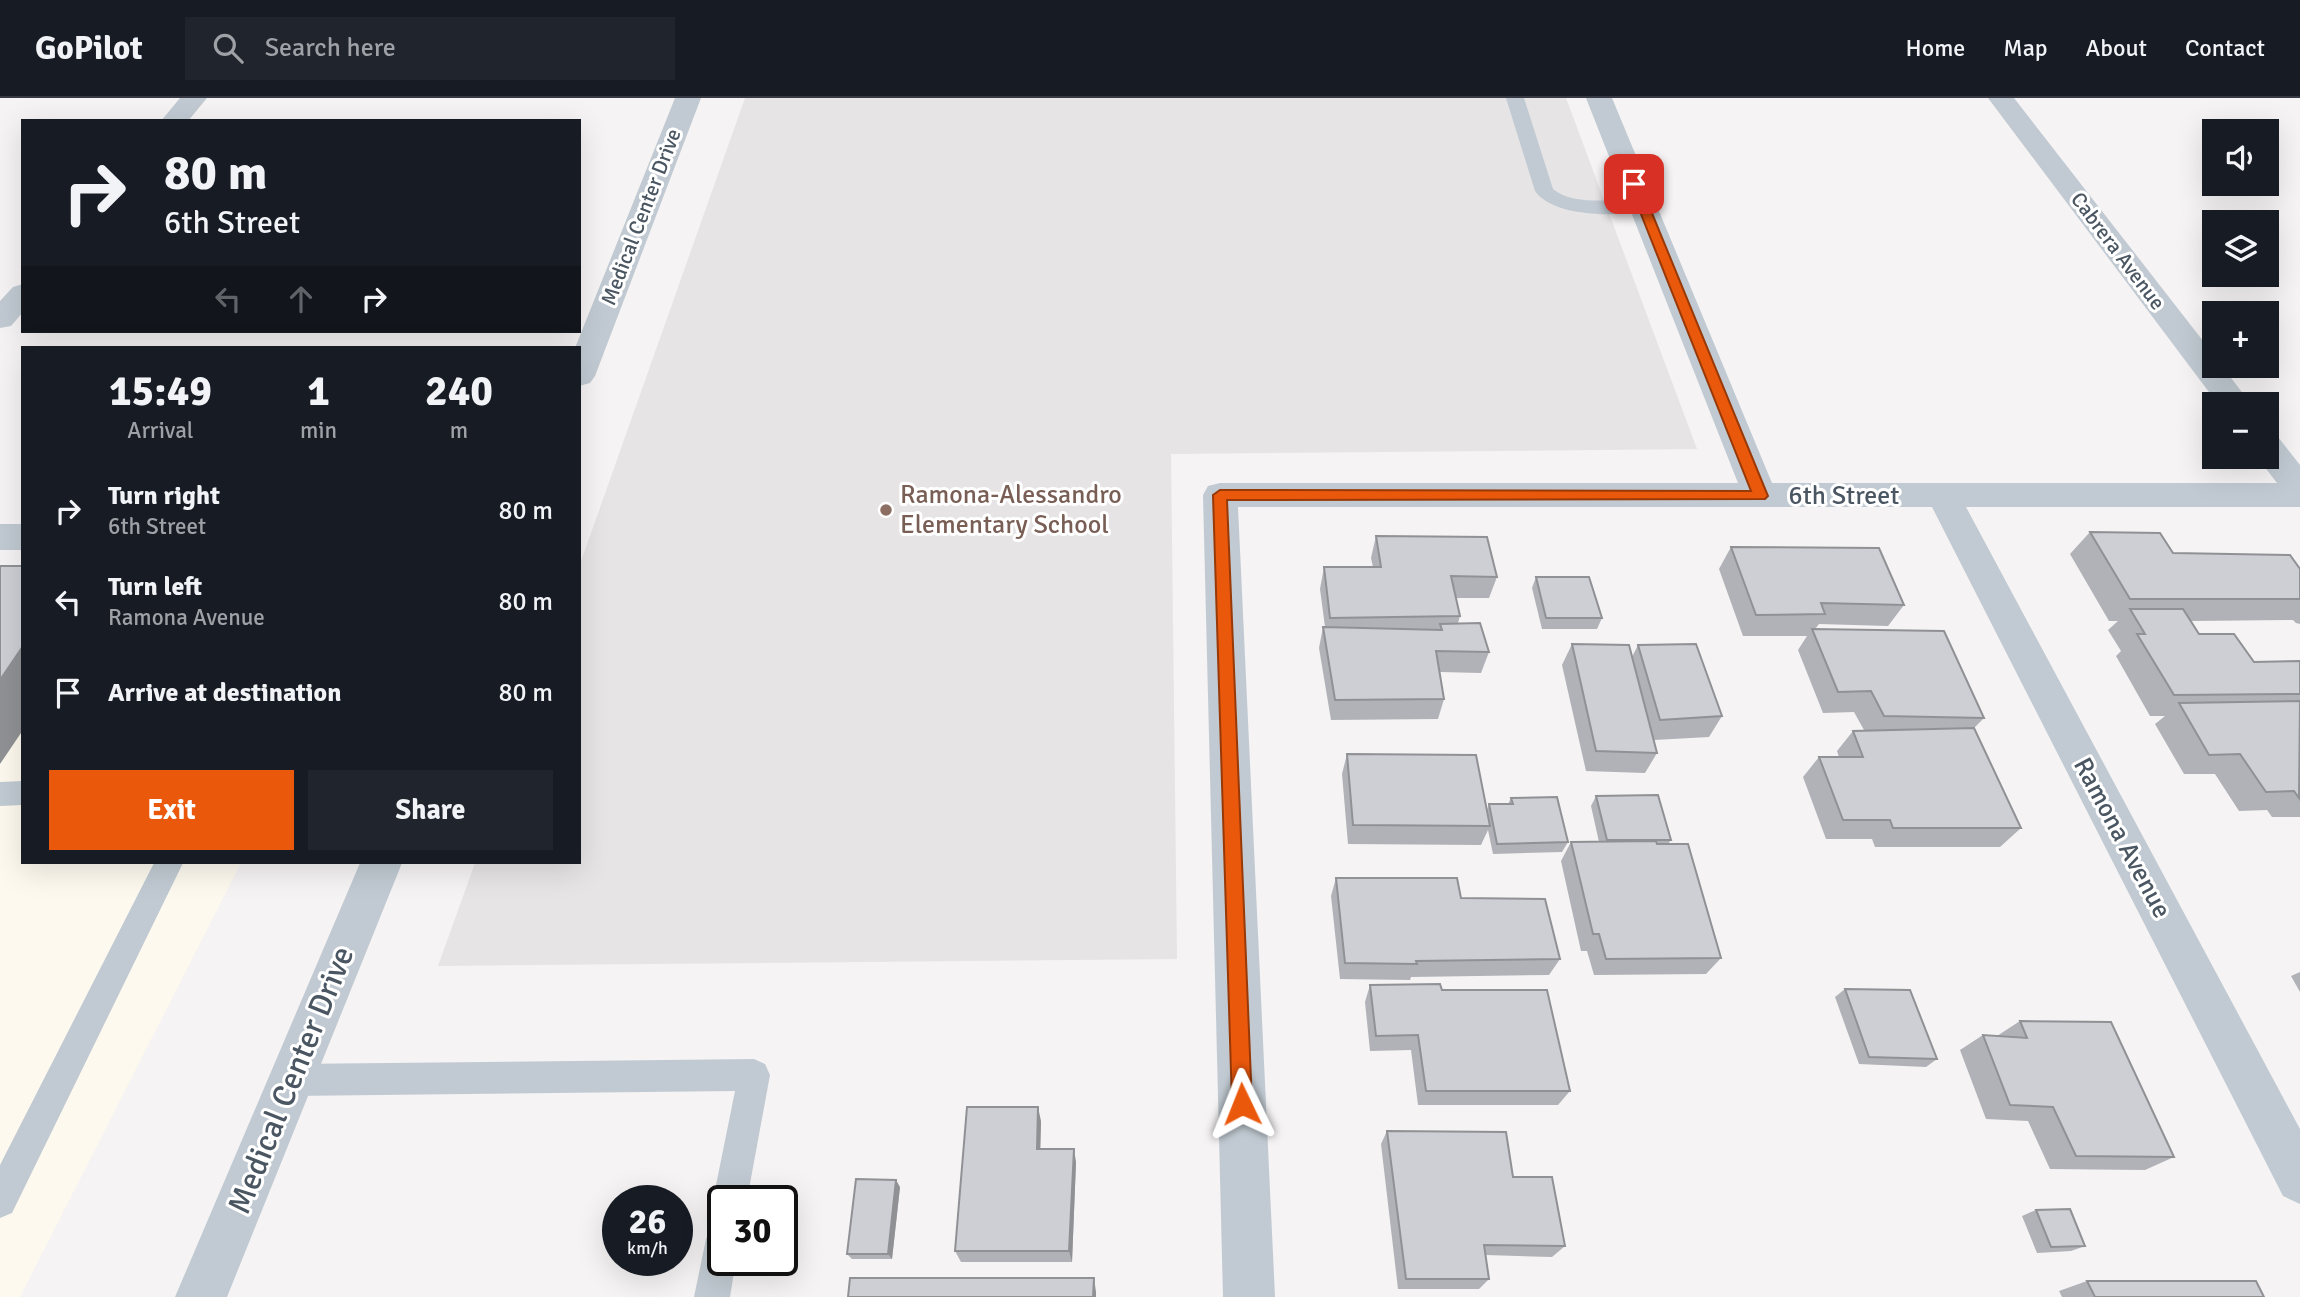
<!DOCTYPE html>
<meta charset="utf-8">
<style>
body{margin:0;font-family:Signika,sans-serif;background:#20242c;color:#f1f3f6;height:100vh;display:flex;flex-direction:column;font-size:26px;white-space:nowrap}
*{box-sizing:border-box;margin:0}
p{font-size:23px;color:#9ea1a6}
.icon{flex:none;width:38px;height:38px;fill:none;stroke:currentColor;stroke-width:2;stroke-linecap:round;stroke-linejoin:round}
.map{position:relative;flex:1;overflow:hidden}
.sheet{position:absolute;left:21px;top:248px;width:560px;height:518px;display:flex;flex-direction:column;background:#171b24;border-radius:0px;box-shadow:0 7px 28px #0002}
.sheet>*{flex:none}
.guide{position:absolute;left:21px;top:21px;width:560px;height:214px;border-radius:0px;box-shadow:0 7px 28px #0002;background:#171b24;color:#f1f3f6;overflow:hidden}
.buttons{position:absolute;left:2202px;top:21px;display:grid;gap:14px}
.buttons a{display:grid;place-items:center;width:77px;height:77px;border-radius:0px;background:#171b24;box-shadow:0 7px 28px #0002;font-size:35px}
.speed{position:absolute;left:602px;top:1087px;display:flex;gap:14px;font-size:35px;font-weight:700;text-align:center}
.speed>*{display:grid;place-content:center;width:91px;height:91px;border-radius:50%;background:#171b24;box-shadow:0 7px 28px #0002;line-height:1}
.speed small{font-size:18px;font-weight:400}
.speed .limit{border:4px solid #111;border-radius:10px;background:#fff;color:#111}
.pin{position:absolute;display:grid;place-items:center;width:60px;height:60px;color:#fff;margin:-30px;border-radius:14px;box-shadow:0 4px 10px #0006}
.me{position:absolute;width:77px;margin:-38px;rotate:358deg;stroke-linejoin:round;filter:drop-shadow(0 0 5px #0008)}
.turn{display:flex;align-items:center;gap:24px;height:147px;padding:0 28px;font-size:32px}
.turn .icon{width:91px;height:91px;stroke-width:2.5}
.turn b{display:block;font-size:49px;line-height:60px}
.lanes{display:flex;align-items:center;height:66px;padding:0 28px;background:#0003;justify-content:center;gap:35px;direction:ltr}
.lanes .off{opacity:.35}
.eta{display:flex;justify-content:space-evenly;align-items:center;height:119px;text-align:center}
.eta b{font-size:42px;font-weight:800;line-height:49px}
.primary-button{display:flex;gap:14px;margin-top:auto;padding:14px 28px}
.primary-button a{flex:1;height:80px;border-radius:0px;background:#ea580c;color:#fff;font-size:28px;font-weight:800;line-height:80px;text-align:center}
.primary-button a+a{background:#20242c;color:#f1f3f6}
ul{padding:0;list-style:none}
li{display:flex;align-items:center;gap:21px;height:91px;padding:0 28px}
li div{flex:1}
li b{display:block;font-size:26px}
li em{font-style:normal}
header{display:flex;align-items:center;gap:42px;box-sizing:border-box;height:98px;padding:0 35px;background:#171b24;border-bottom:2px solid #363941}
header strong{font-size:33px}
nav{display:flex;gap:38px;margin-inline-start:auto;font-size:24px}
.search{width:490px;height:63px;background:#20242c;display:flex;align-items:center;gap:18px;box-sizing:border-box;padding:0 24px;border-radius:0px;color:#9ea1a6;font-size:26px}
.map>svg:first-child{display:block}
.commercial{fill:#fdf9ef}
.education{fill:#e6e4e5}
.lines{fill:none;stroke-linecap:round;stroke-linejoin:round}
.service{fill:#c1cad2;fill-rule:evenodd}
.minor{fill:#c1cad2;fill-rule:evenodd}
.tertiary{fill:#c1cad2;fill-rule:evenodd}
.wall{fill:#b0b2b7}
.shaded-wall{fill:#909195}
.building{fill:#cdcfd5;stroke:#909195;stroke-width:2}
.route{fill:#ea580c;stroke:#983908;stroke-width:2}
.education-dot{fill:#8d6e63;stroke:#fff;stroke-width:2.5}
.labels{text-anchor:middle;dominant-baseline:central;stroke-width:6;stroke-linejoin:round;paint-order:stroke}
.far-street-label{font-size:21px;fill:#4a5661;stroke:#fff}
.education-label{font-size:26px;fill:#785e54;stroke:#fff;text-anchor:start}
.street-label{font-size:26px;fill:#4a5661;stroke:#fff}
.near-street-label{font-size:32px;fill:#4a5661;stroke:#fff}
</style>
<header>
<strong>GoPilot</strong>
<div class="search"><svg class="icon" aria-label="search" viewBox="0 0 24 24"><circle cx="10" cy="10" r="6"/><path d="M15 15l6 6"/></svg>Search here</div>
<nav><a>Home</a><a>Map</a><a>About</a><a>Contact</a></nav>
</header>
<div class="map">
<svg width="2300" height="1199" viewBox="0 0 2300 1199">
<rect width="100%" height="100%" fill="#f5f3f3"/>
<!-- commercial -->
<path class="commercial" d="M0 492H23V765H241L20 1199H0Z"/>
<!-- education -->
<path class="education" d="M745 0H1566L1697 351 1171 356 1177 861 438 868 475 765H579V469Z"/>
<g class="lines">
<!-- service -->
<path class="service" d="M1506 0H1524L1553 91C1580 114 1640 93 1652 108L1650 112C1620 119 1554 120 1535 93Z
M23 683V707L0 708V684Z
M154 765H183L12 1115 0 1120V1067Z
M754 961 765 966 770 977 747 1102H723V1116L718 1114 713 1102 735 993 291 998 280 993 275 982 280 971 291 966Z
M723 1124V1162H736L730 1199H694L706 1141 711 1129Z"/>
<!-- minor -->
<path class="minor" d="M180 0H207L188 23H161Z
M1586 0H1612L1772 385H2277L2257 359H2266V336L2278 339 2300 367V409H1966L2300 1031V1106L2283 1098 1932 409H1238L1275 1199H1223L1203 397 1208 388 1220 385H1738Z
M1988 0H2014L2214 257V268H2222L2251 306H2218Z
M23 186V214L11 228 0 230V203L13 189Z
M0 426H23V452H0Z"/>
<!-- tertiary -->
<path class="tertiary" d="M675 0H701L595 278 590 285 579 288V250H575Z
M360 765H402L227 1199H175Z"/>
</g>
<!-- wall -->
<path class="wall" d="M2090 434 2173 455 2300 471V526L2296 525 2293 522 2191 523 2199 536 2254 564 2300 563V719H2272L2267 712 2239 713 2215 676H2184L2155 626 2165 618H2150L2116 558 2121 553 2108 532 2118 523H2109L2070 456Z
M1376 438 1497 479 1489 500H1456L1460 518 1458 525 1489 554 1481 575 1440 574 1444 601 1438 621 1331 622 1319 550 1323 529H1325L1320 491 1324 469H1373L1371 460Z
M1731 449 1904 507 1888 528 1819 526 1815 531 1984 620 1974 630 2021 730 2000 749H1875L1872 741H1826L1803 679 1819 659H1839L1837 653 1853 633 1864 632 1854 614 1823 615 1798 552 1807 538H1743L1719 471Z
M1536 479 1602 520 1597 531H1542L1532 490Z
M1572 546 1632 559 1638 547 1722 618 1709 639 1654 642 1657 655 1645 675 1586 673 1562 567Z
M1347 656 1487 712 1489 706H1508L1511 700 1568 744 1562 754 1493 756 1488 732 1481 747 1348 746 1342 676Z
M1596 698 1671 742 1668 746 1721 860 1706 876 1594 877 1587 853H1581L1561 763 1571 744H1599L1591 708Z
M1336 780 1461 800 1560 861 1549 877 1411 879 1410 882 1340 881 1331 798Z
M2300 874V894L2291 878Z
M1370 887 1442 892 1570 993 1558 1007H1418L1411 952 1370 953 1365 904Z
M1845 891 1937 961 1926 969 1859 966 1835 899Z
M2020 923 2174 1059 2145 1072 2050 1071 2028 1023 1986 1021 1960 952 1983 937 1997 938Z
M1041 1023 1040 1051 1076 1064 1072 1164H961L955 1153Z
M1387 1033 1513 1079 1565 1148 1552 1159 1486 1157 1489 1181 1479 1191H1398L1381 1046Z
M900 1089 892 1161H852L847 1156Z
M2036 1112 2085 1148 2071 1153 2037 1155 2022 1118Z
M2087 1183 2264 1199H2062L2059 1193Z"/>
<!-- shaded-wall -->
<path class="shaded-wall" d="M23 548V632L0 666V582Z
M1038 1009 1041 1023 1040 1064 1037 1051Z
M1074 1051 1076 1064 1072 1164 1069 1153Z
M896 1082 900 1089 892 1161 888 1156Z
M1094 1180 1096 1194V1199H1093Z"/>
<!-- building -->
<path class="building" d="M2090 434 2160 435 2173 455 2290 457 2300 471V501H2130Z
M1376 438 1487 439 1497 479 1451 478 1460 518 1330 520 1324 469H1381Z
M1731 449 1879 450 1904 507 1821 505 1825 516 1756 517Z
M0 468H23V548L0 582Z
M1536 479H1589L1602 520H1546Z
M2130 511H2183L2199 536H2234L2254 564 2300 563V596L2174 597 2137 536H2145Z
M1480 525 1489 554 1436 553 1444 601 1335 602 1323 529 1442 532 1440 526Z
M1812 531 1944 533 1984 620 1884 618 1871 593 1838 594Z
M1572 546 1629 547 1657 655 1596 653Z
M1696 546 1722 618 1660 622 1638 547Z
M2300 603 2299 700 2294 693 2266 694 2240 656 2209 657 2179 605Z
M1974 630 2021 730H1893L1890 722H1843L1819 659H1863L1853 633Z
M1347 656 1476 657 1490 728 1353 727Z
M1658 697 1671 742H1607L1596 698Z
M1557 699 1568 744 1497 746 1489 706H1513L1511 700Z
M1656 743 1657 746H1688L1721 860 1606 861 1599 836H1593L1571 744Z
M1336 780H1457L1461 800 1545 801 1560 861 1416 863 1417 866 1345 865Z
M1440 886 1442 892H1547L1570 993H1426L1418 937 1376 938 1370 887Z
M1845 891 1910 892 1937 961 1869 959Z
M2020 923 2111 924 2174 1059 2076 1058 2053 1009 2010 1007 1983 937 2027 940Z
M967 1009H1038L1037 1051H1074L1069 1153H955Z
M1387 1033 1506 1034 1513 1079H1552L1565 1148 1484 1147 1489 1181H1406Z
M856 1081 896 1082 888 1156H847Z
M2070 1111 2085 1148 2051 1149 2036 1112Z
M850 1180H1094L1093 1199H848Z
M2087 1183H2256L2264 1199H2095Z"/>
<!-- route -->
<path class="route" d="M1634 83 1640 86 1768 398 1765 401 1227 402 1252 1006 1249 1013 1242 1015 1235 1013 1232 1006 1213 397 1220 392 1751 393 1629 86Z"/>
<!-- markers -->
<circle class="education-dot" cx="886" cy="412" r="7"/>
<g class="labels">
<!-- far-street labels -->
<g class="far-street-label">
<text transform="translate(641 119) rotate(-69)">Medical Center Drive</text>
<text transform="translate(2118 153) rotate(53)">Cabrera Avenue</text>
</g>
<!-- education labels -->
<g class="education-label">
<text x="900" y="397">Ramona-Alessandro<tspan x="900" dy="30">Elementary School</tspan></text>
</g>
<!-- street labels -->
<g class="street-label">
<text x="1844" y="398">6th Street</text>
<text transform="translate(2122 740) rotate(62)">Ramona Avenue</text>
</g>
<!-- near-street labels -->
<g class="near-street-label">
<text transform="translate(291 982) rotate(-68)">Medical Center Drive</text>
</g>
</g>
</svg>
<div class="buttons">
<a><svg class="icon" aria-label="sound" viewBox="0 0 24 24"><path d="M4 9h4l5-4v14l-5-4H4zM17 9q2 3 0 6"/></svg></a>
<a><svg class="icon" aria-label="layers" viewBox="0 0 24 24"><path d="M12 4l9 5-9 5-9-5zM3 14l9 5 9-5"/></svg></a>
<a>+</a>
<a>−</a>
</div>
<div class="speed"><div>26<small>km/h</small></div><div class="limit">30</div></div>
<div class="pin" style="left:1634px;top:86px;background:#d93025"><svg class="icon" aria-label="arrive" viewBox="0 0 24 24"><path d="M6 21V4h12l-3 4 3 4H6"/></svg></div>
<svg class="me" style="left:1242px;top:1006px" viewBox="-20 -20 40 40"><path d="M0-17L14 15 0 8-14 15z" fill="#ea580c" stroke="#fff" stroke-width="4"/></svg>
<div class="guide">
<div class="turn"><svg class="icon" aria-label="right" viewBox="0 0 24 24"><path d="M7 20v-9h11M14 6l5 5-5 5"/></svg><div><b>80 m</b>6th Street</div></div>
<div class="lanes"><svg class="icon off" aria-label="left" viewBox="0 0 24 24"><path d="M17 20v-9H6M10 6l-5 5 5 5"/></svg><svg class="icon off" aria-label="ahead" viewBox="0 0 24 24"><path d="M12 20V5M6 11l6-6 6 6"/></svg><svg class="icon" aria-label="right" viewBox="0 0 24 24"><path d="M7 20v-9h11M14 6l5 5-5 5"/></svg></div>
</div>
<section class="sheet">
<div class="eta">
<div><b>15:49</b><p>Arrival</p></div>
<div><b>1</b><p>min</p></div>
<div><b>240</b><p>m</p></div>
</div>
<ul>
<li><svg class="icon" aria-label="right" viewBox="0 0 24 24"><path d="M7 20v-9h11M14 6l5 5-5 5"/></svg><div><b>Turn right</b><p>6th Street</p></div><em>80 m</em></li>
<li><svg class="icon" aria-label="left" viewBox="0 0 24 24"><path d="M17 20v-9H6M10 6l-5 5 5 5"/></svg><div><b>Turn left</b><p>Ramona Avenue</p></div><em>80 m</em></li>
<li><svg class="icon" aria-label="arrive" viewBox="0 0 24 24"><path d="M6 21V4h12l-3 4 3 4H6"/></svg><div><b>Arrive at destination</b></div><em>80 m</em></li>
</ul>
<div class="primary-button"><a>Exit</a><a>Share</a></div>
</section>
</div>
